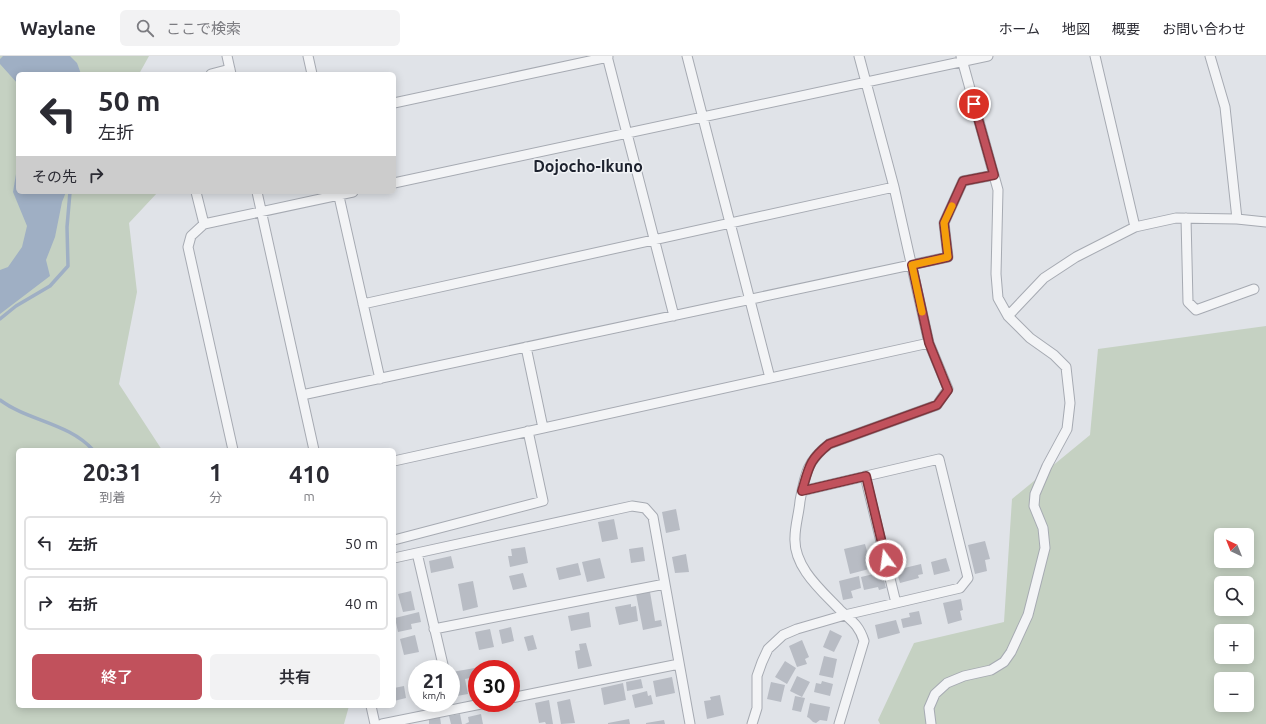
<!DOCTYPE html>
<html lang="ja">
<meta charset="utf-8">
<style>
body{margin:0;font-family:Ubuntu,"Noto Sans JP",sans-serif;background:#f2f2f3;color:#2b2b33;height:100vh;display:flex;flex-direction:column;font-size:15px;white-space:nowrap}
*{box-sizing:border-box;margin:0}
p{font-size:13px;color:#7c7c81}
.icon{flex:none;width:22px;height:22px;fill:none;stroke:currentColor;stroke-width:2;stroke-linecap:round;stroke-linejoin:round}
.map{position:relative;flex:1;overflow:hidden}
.drawer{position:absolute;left:16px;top:392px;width:380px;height:260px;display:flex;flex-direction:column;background:#fff;border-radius:6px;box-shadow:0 2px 10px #0003}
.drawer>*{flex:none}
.hud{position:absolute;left:16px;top:16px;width:380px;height:122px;border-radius:6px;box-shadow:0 2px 10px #0003;background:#fff;color:#2b2b33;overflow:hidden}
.needle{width:26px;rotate:317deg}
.buttons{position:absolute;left:1214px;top:472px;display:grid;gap:8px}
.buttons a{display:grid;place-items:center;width:40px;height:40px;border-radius:6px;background:#fff;box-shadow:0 2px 10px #0003;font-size:20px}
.speed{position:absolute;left:408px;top:604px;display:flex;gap:8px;font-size:20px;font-weight:700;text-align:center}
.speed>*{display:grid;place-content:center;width:52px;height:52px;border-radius:50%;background:#fff;box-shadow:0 2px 10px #0003;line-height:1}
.speed small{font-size:10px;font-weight:400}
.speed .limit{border:6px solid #d22;background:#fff;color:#111}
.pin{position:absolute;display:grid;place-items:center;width:34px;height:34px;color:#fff;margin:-17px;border:2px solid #fff;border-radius:50%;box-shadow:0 1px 4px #0007}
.me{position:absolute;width:44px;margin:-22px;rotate:346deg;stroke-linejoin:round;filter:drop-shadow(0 0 3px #0008)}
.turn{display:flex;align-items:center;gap:14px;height:84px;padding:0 16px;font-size:18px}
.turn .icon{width:52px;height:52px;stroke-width:2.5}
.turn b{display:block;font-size:28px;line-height:34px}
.then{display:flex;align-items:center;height:38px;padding:0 16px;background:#0003;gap:8px;font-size:15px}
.eta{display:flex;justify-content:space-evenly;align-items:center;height:68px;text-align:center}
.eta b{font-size:24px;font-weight:600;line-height:28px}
.primary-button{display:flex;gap:8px;margin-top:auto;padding:8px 16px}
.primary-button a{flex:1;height:46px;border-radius:6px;background:#c1515c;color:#fff;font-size:16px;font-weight:600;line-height:46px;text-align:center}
.primary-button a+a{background:#f2f2f3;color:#2b2b33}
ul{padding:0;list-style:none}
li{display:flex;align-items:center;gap:12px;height:54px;margin:0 8px 6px;padding:0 8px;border:2px solid #e1e1e2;border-radius:6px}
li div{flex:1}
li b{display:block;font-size:15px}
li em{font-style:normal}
header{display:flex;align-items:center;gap:24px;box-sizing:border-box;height:56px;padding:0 20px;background:#fff;border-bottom:1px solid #e1e1e2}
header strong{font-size:19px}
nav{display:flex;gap:22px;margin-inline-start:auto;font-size:14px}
.search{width:280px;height:36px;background:#f2f2f3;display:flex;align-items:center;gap:10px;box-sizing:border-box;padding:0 14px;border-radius:6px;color:#7c7c81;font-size:15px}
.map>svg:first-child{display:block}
.green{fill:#c5d1c2;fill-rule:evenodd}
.water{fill:#9fafc4}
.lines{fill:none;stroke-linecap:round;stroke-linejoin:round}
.stream{stroke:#9fafc4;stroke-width:3.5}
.building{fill:#b8bcc4}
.minor-casing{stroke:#a6aab2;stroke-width:11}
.minor{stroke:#f3f4f6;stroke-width:9}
.route-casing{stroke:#7d353c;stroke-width:10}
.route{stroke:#c1515c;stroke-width:7}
.slow{stroke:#f59e0b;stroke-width:7}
.labels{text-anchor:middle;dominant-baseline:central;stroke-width:3;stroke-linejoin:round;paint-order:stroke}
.quarter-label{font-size:16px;font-weight:bold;fill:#1d222e;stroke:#f0f2f5}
</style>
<header>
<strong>Waylane</strong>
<div class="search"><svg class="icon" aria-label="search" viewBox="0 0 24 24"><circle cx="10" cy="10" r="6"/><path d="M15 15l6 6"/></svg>ここで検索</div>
<nav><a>ホーム</a><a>地図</a><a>概要</a><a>お問い合わせ</a></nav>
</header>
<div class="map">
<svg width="1266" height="668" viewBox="0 0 1266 668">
<rect width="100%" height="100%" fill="#e0e3e8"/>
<!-- green -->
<path class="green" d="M0 0H149L139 18H18V136H158L129 167 137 236 119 328 162 394H18V650H349L344 668H0Z
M1266 270V668H880L878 664 914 587 1004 566 1012 443 1090 379 1098 293ZM1221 479H1247V505H1221ZM1221 527H1247V553H1221ZM1221 575H1247V601H1221ZM1221 623H1247V649H1221Z"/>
<!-- water -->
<path class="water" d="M3 0H70L77 7 81 18H18V28L0 8V3Z
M18 106V136H66L62 146 55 181 46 204 50 220 0 258V214L8 211 22 191 27 170 13 136Z"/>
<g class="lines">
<!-- stream -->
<path class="stream" d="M0 263 16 250 50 230 68 210 67 171 70 136
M0 344C28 365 69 367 93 394"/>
</g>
<!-- building -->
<path class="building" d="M676 453 680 474 666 477 662 456Z
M614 463 618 483 602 486 598 466Z
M985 485 990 503 985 504 987 515 975 518 968 489Z
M865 488 870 506 868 507 869 513 850 518 844 493Z
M525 491 528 507 510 511 508 500H512L511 493Z
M643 491 645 505 631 507 629 493Z
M686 498 689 516 675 517 672 501Z
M451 500 454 512 431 517 429 505Z
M600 502 605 522 587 526 582 506Z
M946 502 950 515 934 519 931 506Z
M578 507 581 519 559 524 556 512Z
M921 508 923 518 918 519 919 522 900 527 896 514Z
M882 516 886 532 879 534 878 531 864 534 861 521Z
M523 517 527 531 513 534 509 520Z
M859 520 861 532 851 535 853 542 843 544 839 525Z
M473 525 478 551 463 555 458 528Z
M411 535 415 554 403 556 398 538Z
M650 536 655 565 661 564 662 570 643 574 636 538Z
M961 543 963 554 960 555 962 564 948 568 943 547Z
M631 548V551L636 550 638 565 619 569 615 551Z
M919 555 922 568 903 572 901 563 910 561 909 557Z
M419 556 421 566 411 568 412 573 398 576 395 562Z
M589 556 591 571 571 575 568 560Z
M896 564 900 577 878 583 875 569Z
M511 571 514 585 502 588 499 574Z
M490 573 494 591 479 594 475 576Z
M830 574 842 580 834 596 823 591Z
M415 579 419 596 404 599 400 583Z
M533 579 537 593 528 595 524 581Z
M802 584 809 601 805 603 807 608 797 611 789 590Z
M586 587 592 610 578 613 575 595 580 594 579 588Z
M824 600 837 603 833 622 819 619Z
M785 605 796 612 787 628 775 621Z
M475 612 476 621 465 623 468 638 457 640 452 616Z
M797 620 810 626 802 641 790 635Z
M672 621 675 637 656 641 653 625Z
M641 623 643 632 627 635 626 626Z
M822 625 833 628 830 640 814 636 816 627 821 628Z
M771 626 785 629 781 646 767 643Z
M623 627 626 644 604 649 601 632Z
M404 630 406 642 394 645V632Z
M647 635 648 640 651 639 653 648 635 652 632 639Z
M720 639 724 659 707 663 704 645 711 644 710 641Z
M795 640 805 642 801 656 792 654Z
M570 643 575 667 561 668 557 646Z
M549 644 553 668H546L545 666 539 667 535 647Z
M810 647 830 651 827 665 820 664 816 667 813 666 809 662 807 661Z
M460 658 462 668H451L449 660Z
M481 658 483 668H465L469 666 468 661Z
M440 661 441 668H429V663Z
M629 663 630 668H608V667Z
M664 664 665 668H646V667Z"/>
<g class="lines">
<!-- minor casing -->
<g class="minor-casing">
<path id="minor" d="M227 0 231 18
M308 0 312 18
M607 0 674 260
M687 0 770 322
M1095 0 1135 171
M1210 0 1225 51 1237 163
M211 18 230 13
M394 47 608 1
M394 127 988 0
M196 136 204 168
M257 136 314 394
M338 136 380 323
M1186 162 1188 246 1196 254 1254 233
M363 248 894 131
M1008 260 1044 222 1076 201 1135 171 1176 162 1237 163 1266 166
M526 291 543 372
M302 339 948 201 944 167 963 125 994 119
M233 394 188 191 191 180 204 168 353 136
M394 405 929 287
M865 420 896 547
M394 484 543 445 528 375
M417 497 444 613
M394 502 632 450 645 452 653 461 690 668
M434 573 665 528
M511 642 679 608
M371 650 375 668
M382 668 486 647
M752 668 757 652V620L762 606 768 593 783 579 797 573 845 559 960 532 968 522 939 403 802 435
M839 668 864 585C859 569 852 565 840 554 822 535 793 511 795 481 795 470 799 457 800 445 805 418 807 405 829 388L937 349 948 333 929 287 894 131 859 0
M931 668 929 652 935 638 947 627 964 620 991 614 1004 606 1011 596 1028 559 1045 492 1043 472 1034 450 1035 438 1047 410 1067 373 1070 347 1066 311 1054 299 1030 282 1008 260 998 242 996 218 998 134 961 0"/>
</g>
<!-- minor -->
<use href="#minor" class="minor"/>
</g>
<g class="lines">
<!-- route casing -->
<g class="route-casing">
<path id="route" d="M886 504 866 420 802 435C809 411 809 404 829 388L937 349 948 334 929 287 912 209 948 201 944 167 963 125 994 119 974 48"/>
</g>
<!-- route -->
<use href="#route" class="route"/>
<!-- slow -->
<path class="slow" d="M922 256 912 209 948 201 944 167 952 150"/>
</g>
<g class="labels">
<!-- quarter labels -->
<g class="quarter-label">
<text x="588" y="110">Dojocho-Ikuno</text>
</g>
</g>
</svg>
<div class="buttons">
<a><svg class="needle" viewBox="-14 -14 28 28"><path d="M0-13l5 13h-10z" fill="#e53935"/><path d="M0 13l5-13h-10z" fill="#7c7c81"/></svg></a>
<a><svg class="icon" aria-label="search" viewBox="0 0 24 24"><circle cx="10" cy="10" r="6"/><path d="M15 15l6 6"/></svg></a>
<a>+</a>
<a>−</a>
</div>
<div class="speed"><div>21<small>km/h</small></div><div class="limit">30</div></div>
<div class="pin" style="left:974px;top:48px;background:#d93025"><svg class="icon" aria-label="arrive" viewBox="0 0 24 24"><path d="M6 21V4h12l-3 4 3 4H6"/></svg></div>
<svg class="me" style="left:886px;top:504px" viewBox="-20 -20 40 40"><circle r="17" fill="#c1515c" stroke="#fff" stroke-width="3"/><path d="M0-11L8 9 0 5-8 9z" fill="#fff"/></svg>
<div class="hud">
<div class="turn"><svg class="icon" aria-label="left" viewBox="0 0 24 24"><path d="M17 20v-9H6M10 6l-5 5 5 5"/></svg><div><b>50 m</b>左折</div></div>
<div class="then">その先<svg class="icon" aria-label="right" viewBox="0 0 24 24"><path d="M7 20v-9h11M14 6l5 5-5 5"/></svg></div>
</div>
<section class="drawer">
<div class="eta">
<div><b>20:31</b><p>到着</p></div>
<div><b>1</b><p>分</p></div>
<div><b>410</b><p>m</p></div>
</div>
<ul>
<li><svg class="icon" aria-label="left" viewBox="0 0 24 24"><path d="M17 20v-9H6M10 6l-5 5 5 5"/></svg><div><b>左折</b></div><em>50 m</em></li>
<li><svg class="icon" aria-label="right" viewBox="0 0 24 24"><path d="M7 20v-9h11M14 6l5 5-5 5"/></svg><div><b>右折</b></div><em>40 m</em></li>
</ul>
<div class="primary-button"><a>終了</a><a>共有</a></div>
</section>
</div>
